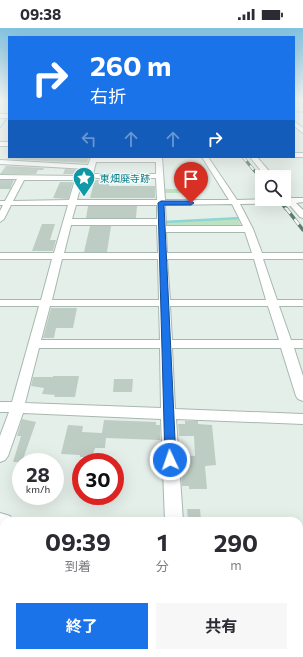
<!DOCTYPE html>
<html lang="ja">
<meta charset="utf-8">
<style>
body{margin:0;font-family:Commissioner,"Noto Sans JP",sans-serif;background:#f7f7f7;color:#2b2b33;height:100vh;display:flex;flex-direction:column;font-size:15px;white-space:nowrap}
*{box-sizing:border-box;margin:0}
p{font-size:13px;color:#7c7c81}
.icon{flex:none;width:22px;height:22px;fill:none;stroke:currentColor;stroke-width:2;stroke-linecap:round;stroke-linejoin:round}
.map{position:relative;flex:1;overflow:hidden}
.sheet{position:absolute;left:0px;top:489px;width:303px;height:140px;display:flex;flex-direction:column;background:#fff;border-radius:12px 12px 0 0;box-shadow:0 4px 16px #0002}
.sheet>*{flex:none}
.banner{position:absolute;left:8px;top:8px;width:287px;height:122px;border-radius:0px;box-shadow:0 4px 16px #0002;background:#1a73e8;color:#fff;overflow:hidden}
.buttons{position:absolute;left:255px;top:142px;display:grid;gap:8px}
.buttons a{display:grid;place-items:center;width:36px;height:36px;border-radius:0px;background:#fff;box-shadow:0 4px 16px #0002;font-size:20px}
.speed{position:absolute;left:12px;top:425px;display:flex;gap:8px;font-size:20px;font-weight:700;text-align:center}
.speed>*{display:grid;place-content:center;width:52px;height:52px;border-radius:50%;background:#fff;box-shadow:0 4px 16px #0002;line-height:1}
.speed small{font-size:10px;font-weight:400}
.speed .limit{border:6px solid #d22;background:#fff;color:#111}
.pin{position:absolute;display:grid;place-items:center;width:34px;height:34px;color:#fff;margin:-41px -17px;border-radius:50% 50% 50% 0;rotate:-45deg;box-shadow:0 0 4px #0007}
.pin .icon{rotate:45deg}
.me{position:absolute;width:44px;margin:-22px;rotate:357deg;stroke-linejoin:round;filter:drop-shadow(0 0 3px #0008)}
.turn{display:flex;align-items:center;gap:14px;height:84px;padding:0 16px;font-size:18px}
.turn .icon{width:52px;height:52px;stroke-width:2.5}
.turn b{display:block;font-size:28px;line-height:34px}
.lanes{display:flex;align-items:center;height:38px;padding:0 16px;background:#0003;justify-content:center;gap:20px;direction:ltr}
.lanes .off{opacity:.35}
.eta{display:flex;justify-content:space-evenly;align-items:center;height:68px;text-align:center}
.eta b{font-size:24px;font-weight:700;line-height:28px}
.cta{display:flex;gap:8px;margin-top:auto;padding:8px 16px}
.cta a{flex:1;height:46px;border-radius:0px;background:#1a73e8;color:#fff;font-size:16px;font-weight:700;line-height:46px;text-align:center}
.cta a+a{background:#f7f7f7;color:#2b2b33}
.status{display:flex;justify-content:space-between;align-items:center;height:28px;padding:0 20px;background:#fff;direction:ltr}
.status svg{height:11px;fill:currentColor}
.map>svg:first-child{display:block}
.green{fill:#bee1c1}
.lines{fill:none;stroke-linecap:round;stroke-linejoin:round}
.stream-far2{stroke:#8cd6d3;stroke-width:1.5}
.stream-far1{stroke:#8cd6d3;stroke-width:2}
.stream{stroke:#8cd6d3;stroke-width:2.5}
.building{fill:#bdcdc4}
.street-casing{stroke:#a7b8af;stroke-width:2}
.street{fill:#fff;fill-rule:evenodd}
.rail-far1-casing{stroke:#5e7d6f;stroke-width:3}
.rail-casing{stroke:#5e7d6f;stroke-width:3.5}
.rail-far1{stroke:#f7fbf8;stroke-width:2;stroke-dasharray:5.5;stroke-linecap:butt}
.rail{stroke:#f7fbf8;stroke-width:2.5;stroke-dasharray:7;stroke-linecap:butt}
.route{fill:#1a73e8;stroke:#114b97}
.labels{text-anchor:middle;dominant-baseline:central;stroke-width:3;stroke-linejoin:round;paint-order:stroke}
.far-culture-label{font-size:10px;fill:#0d838f;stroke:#f7fbf8;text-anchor:start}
</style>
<div class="status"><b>09:38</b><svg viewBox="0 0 49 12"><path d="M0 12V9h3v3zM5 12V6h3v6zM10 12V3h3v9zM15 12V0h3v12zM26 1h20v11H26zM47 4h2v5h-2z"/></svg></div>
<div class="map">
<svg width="303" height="629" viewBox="0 0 303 629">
<rect width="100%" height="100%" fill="#e5efe9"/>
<!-- green -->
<path class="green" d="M163 161H199L203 165H163Z
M238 190 241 199 163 200 164 195Z"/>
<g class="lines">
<!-- stream-far2 -->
<path class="stream-far2" d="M297 72 303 77
M294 84H303
M0 100 8 89"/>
<!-- stream-far1 -->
<path class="stream-far1" d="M294 125H303"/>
<!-- stream -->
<path class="stream" d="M164 194 241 190 240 188"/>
</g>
<!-- building -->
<path class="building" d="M9 129H89L87 135 7 131Z
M6 138 44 140 43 142H38L36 146H0Z
M65 141 85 142V145L79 146H63Z
M0 152H14L10 161H0Z
M89 152H111L109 158H155V170H90L93 158H82L83 153Z
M60 154H73L68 171 53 170Z
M88 178H137L136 190H86Z
M42 196H55L50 212H56L53 223H32Z
M90 198H111L107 224H84Z
M51 280H77L73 300H56L54 310H43Z
M53 348H79L75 369H54L55 367 42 366 44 360 31 358 33 349H53Z
M114 351H133L132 364H113Z
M22 391 36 394 22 434H13L21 408H17Z
M104 392 156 394V397H160V412L106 410 105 420H95L92 429H80V427L61 426 68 397 83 398 82 404 102 405Z
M185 393H198V396L212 397 216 437 205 438 207 461H189V458H182L180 427 195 428 194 408H179L178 396H185Z
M187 481H200L201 492 188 493Z"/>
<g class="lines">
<!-- street casing -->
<g class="street-casing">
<path id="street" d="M0 86H9V90H0Z
M294 93 303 100V105L294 98Z
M0 114H9V118H0Z
M294 125H303V129H294Z
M91 129H162L165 172H229L202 129H208L237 172 284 171V168L287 167 292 170H303V174L296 175 303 182V190L300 189 288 175 240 176 253 201 262 225H303V231H263L277 272H303V278H279L291 312H303V320H294L303 348V373L298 371 296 368 281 320H172L175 381 303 386V396L176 391 183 493H165L161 391 23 385 8 428 5 432 0 434V408L9 384H0V374H12L39 278H0V272H41L52 231H0V225H54L68 177H11L4 191 0 194V183L3 177H0V173H5L17 151H0V147L79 148 86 146 87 141 0 136V132L88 137ZM96 134H156V146H93ZM89 150H156L157 172H77L82 152ZM24 152H75L69 172 13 173ZM232 176 243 198H166L165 177ZM76 177H157V191H72ZM71 197H157L158 225H64ZM166 204H245L252 225H167ZM62 231H158L159 272H52ZM167 231H254L266 272H170ZM50 278H159L160 312H41ZM170 278H268L279 312H172ZM39 320H160L161 380 25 375Z
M250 129H257L274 149H266Z
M0 485 10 488 13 493H4V501H0Z
M299 500H303V516H299Z
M171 625H191L192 629H172Z"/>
</g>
<!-- street -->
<use href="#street" class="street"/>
<!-- rail-far1 casing -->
<g class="rail-far1-casing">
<path id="rail-far1" d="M243 129 262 152
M278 171 286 181"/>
</g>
<!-- rail casing -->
<g class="rail-casing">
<path id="rail" d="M286 180 303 202"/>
</g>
<!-- rail-far1 -->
<use href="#rail-far1" class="rail-far1"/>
<!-- rail -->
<use href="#rail" class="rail"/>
</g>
<!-- sky -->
<linearGradient id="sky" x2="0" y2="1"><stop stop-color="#83c2e0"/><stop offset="0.45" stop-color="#f3f8f5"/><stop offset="1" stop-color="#f3f8f5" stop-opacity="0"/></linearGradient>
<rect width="303" height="160" fill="url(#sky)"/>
<!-- route -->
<path class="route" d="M161 173H191L194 175 191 177H164L176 432 175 435 170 437 166 435 165 432 158 175Z"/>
<!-- icons -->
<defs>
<g id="sight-pin" transform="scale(1.15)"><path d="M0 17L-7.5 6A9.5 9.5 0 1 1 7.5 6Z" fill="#0f9aa8" stroke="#f7fbf8"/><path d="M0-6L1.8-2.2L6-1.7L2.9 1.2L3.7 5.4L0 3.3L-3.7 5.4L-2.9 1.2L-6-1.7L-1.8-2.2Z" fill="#fff"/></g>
</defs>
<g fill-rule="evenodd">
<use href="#sight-pin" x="84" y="150"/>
</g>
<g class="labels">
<!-- far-culture labels -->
<g class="far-culture-label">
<text x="100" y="150">東畑廃寺跡</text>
</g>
</g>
</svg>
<div class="buttons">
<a><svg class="icon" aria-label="search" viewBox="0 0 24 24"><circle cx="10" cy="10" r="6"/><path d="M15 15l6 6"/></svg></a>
</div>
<div class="speed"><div>28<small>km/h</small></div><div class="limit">30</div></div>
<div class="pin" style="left:191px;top:175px;background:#d93025"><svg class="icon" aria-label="arrive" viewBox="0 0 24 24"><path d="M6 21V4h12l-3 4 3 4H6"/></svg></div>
<svg class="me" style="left:170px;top:432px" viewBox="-20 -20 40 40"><circle r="17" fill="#1a73e8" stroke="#fff" stroke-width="3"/><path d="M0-11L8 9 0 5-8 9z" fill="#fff"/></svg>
<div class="banner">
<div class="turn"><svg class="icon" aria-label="right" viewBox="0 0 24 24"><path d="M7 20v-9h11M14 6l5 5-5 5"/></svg><div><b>260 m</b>右折</div></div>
<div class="lanes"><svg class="icon off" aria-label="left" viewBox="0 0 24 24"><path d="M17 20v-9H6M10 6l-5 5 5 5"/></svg><svg class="icon off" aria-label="ahead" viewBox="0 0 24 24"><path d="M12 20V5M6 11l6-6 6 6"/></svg><svg class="icon off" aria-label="ahead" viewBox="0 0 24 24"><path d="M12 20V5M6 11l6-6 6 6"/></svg><svg class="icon" aria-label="right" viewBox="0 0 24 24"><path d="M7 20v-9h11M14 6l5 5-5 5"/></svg></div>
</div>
<section class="sheet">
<div class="eta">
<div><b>09:39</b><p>到着</p></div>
<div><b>1</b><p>分</p></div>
<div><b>290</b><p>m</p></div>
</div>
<div class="cta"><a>終了</a><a>共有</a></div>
</section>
</div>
